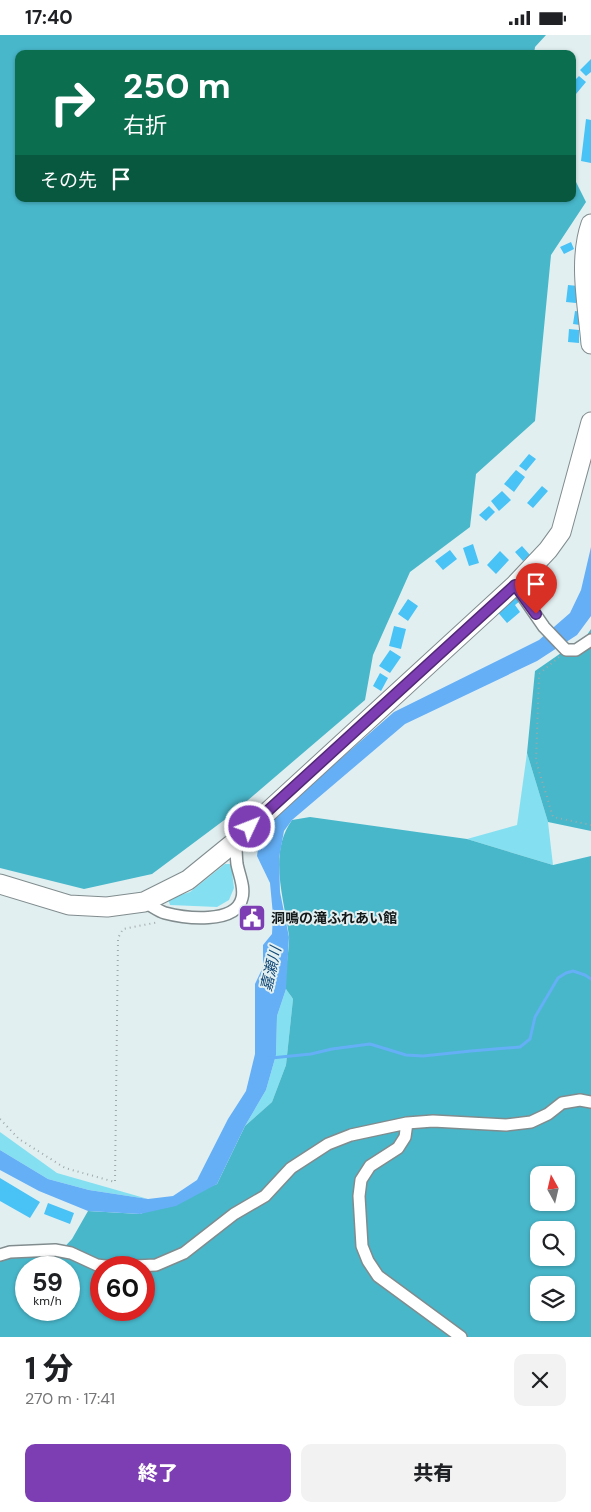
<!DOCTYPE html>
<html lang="ja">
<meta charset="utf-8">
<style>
body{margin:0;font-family:"DM Sans","Noto Sans JP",sans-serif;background:#f2f2f2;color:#202124;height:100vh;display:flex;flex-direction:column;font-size:19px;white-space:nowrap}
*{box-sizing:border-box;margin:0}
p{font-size:16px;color:#757577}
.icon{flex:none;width:28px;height:28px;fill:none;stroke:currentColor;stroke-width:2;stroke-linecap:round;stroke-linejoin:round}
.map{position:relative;height:1302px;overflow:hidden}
.panel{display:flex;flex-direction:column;background:#fff;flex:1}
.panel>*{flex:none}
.top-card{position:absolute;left:15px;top:15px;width:561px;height:152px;border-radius:10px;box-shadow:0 1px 4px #0004;background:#0b6e4f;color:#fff;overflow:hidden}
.needle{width:32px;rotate:352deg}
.controls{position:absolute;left:530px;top:1131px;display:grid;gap:10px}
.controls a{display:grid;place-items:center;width:45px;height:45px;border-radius:10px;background:#fff;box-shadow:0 1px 4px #0004;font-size:25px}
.speed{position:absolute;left:15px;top:1221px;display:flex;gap:10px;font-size:25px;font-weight:700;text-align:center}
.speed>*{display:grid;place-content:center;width:65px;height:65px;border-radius:50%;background:#fff;box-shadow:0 1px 4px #0004;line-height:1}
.speed small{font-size:12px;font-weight:400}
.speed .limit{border:8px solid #d22;background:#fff;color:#111}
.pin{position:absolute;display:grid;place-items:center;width:42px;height:42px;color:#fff;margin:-51px -21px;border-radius:50% 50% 50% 0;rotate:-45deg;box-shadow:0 0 5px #0007}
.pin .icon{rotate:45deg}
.me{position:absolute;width:55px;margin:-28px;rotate:47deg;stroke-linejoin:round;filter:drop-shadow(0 0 4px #0008)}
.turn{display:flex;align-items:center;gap:18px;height:105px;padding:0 25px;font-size:22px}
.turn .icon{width:65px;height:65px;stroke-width:2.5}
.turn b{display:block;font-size:35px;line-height:42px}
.then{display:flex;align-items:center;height:48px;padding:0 25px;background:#0003;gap:10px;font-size:19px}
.round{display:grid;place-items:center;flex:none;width:52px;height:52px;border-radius:10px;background:#f2f2f2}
.overview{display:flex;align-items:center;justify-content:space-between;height:85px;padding:0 25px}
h1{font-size:30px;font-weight:800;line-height:38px}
.cta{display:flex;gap:10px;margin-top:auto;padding:10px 25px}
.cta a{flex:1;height:58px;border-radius:10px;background:#7d3eb3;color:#fff;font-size:20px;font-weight:800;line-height:58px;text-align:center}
.cta a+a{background:#f2f2f2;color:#202124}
.status{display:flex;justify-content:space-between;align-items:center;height:35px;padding:0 25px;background:#fff;direction:ltr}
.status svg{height:14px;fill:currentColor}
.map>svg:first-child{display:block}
.green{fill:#84e0f1}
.forest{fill:#48b7ca;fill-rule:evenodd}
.water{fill:#64aff6}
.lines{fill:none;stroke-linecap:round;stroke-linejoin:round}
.stream{stroke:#64aff6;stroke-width:3}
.building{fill:#49c2f5}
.minor-casing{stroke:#808c8e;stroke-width:14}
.primary-casing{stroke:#808c8e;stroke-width:21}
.path{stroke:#9fa9ab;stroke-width:2;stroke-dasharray:1 4;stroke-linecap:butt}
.minor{stroke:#fff;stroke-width:11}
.primary{stroke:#fff;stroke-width:19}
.route-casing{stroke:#512874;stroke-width:12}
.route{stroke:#7d3eb3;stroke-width:9}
.labels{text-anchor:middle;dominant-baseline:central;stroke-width:4;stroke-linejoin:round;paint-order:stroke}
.poi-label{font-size:14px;font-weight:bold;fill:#131819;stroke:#e2eff1;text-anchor:start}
.water-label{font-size:15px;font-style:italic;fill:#124876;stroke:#e2eff1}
</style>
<div class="status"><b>17:40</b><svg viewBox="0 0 49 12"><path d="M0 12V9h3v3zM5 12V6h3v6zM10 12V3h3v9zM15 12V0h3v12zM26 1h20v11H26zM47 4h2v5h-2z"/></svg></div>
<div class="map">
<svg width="591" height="1302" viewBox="0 0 591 1302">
<rect width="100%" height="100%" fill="#e2eff1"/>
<!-- green -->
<path class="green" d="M527 718 548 787 553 830 467 804 517 790Z
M225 829H231L234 853 229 865 217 872 170 870 168 864 190 857Z
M286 954 293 964 286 1030 272 1067 245 1091 266 1055 276 1020 277 981Z
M0 1097 57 1138 148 1164 89 1155 48 1144 0 1115Z"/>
<!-- forest -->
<path class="forest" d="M0 0H546L535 12 534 19H19V164H572L573 141 586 167 551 220 535 386 476 439 470 492 410 537 373 620 365 665 227 783 152 839 84 854 0 833Z
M591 594V796L548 787 527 718 535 636 587 600Z
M310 782 467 804 553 830 591 821V1302H0V1213L19 1222 57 1220 72 1204 88 1176 140 1179 217 1149 245 1091 272 1067 286 1030 293 964C291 961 288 957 286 954 283 945 290 913 289 901 284 862 268 819 292 785ZM539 1140H566V1168H539ZM539 1195H566V1222H539ZM26 1232H69V1275H26ZM101 1232H144V1275H101ZM539 1250H566V1278H539Z"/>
<!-- water -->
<path class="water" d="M591 512V581L577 600 537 626 405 689 292 785 284 796 279 823 280 857 289 902 286 954 277 981 276 1020 266 1055 245 1091 217 1149 176 1171 140 1179 88 1176 39 1156 0 1135V1115L48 1144 89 1155 148 1164 173 1161 197 1145 228 1084 246 1056 255 1019V949L263 932V910L272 899 273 880 270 848 257 821 259 806 270 797 274 782 394 677 539 605 570 578 581 555Z"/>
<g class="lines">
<!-- stream -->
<path class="stream" d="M271 1023 311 1019 332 1014 370 1009 406 1020 423 1021 471 1016 520 1012 530 1004 535 982 558 943 566 938 573 936 585 940 591 944"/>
</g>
<!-- building -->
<path class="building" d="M591 24V37L586 41 580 35Z
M579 41 586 47 576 59 572 56V48Z
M586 84 591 85V128L581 126Z
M571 207 574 214 564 219 560 212Z
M568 250 578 251 576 268 566 267Z
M575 276 582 277 580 290 573 289Z
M569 294 579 295V308L568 307Z
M529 419 536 424 526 436 519 431Z
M516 435 525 442 514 457 504 449Z
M542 451 548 456 533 473 527 468Z
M502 456 511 465 499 476 491 466Z
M489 471 495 477 486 486 479 480Z
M473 509 479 528 469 531 463 513Z
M522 511 530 520 523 526 515 517Z
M450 515 457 524 443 535 435 526Z
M500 516 509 525 496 539 487 530Z
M537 543 542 548 536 554 531 548Z
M514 558 520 566 515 570 520 577 507 588 495 574Z
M408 564 418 571 408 586 398 579Z
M394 591 406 594 401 614 389 611Z
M390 615 401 622 390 638 379 631Z
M380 638 388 643 381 656 373 651Z
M256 874 259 890 247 891 245 876Z
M0 1143 40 1167 30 1183 0 1166Z
M48 1168 74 1178 70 1189 44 1179Z"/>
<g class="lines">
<!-- minor casing -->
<g class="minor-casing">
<path id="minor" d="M515 550 544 592 566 615H576L591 605
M144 867C151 870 158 876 165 878 184 883 236 890 242 863 245 852 239 840 237 829 236 821 236 813 236 806
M407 1088 405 1102 398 1113 370 1131 361 1145 359 1161 362 1211 368 1226 378 1241 461 1302
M0 1220 10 1217 55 1215 71 1218 97 1230 113 1232 156 1230 184 1218 234 1179 265 1161 291 1133 328 1109 351 1100 407 1088 433 1086 506 1090 531 1087 548 1079 562 1068 580 1065 591 1067"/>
</g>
<!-- primary casing -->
<g class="primary-casing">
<path id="primary" d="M591 189C578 226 588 271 591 309
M0 849 69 870 107 872 144 867 188 845 236 806 515 550 548 515 561 497 591 387"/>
</g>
<!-- path -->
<path class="path" d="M559 622 539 639 536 726 553 782 591 790
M0 1084 19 1104 65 1133 115 1147 118 903 123 894 159 887"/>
<!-- minor -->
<use href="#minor" class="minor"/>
<!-- primary -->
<use href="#primary" class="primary"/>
</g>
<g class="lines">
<!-- route casing -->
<g class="route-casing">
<path id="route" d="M250 792 515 550 536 579"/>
</g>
<!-- route -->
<use href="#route" class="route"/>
</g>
<!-- icons -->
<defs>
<g id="civic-square" transform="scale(1.4375)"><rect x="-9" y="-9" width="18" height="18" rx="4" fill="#7d3eb3" stroke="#e2eff1"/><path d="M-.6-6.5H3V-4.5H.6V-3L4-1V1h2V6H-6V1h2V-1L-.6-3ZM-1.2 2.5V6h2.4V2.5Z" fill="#fff"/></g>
</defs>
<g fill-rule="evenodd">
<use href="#civic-square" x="252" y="883"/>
</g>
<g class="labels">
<!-- poi labels -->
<g class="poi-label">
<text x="271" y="883">洞鳴の滝ふれあい館</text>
</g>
<!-- water labels -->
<g class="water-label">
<text transform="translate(271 934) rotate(-77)">嘉瀬川</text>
</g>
</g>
</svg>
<div class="controls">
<a><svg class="needle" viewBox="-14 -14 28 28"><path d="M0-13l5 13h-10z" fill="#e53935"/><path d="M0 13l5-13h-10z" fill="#757577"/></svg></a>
<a><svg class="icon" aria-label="search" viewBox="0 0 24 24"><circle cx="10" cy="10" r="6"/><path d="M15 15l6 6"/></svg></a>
<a><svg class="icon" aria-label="layers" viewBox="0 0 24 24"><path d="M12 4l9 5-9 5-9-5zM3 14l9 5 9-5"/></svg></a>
</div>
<div class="speed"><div>59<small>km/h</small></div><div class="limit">60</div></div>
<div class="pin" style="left:536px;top:579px;background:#d93025"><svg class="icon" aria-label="arrive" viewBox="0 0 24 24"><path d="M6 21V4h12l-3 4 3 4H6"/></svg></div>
<svg class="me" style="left:250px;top:792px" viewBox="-20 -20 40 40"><circle r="17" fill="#7d3eb3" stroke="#fff" stroke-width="3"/><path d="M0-11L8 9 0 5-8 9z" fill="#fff"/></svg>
<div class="top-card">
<div class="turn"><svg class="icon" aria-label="right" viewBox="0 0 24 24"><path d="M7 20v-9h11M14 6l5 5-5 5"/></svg><div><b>250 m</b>右折</div></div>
<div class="then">その先<svg class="icon" aria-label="arrive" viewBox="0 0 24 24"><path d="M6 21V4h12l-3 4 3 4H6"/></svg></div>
</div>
</div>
<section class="panel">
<div class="overview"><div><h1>1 分</h1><p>270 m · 17:41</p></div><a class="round"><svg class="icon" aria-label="close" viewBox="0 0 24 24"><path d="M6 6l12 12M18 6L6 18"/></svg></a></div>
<div class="cta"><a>終了</a><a>共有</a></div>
</section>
